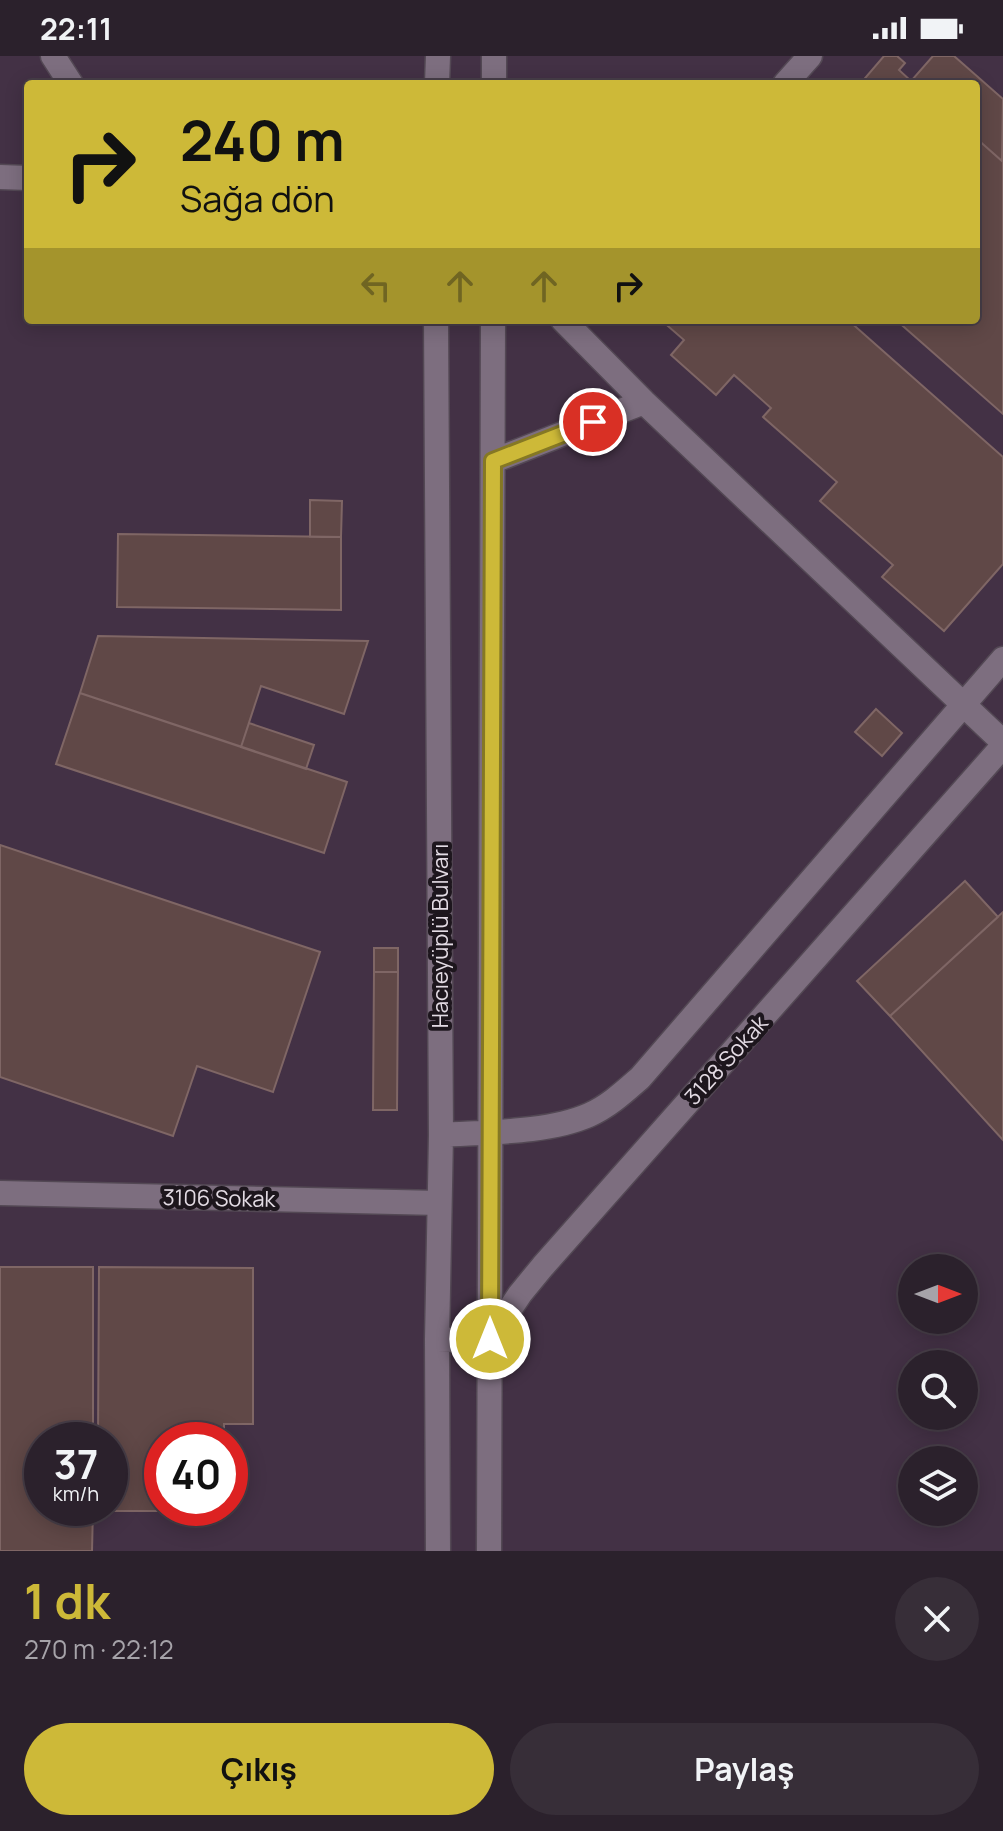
<!DOCTYPE html>
<html lang="tr">
<meta charset="utf-8">
<style>
body{margin:0;font-family:Manrope,sans-serif;background:#372e38;color:#f1f3f6;height:100vh;display:flex;flex-direction:column;font-size:30px;white-space:nowrap}
*{box-sizing:border-box;margin:0}
p{font-size:26px;color:#a6a3a9}
.icon{flex:none;width:44px;height:44px;fill:none;stroke:currentColor;stroke-width:2;stroke-linecap:round;stroke-linejoin:round}
.map{position:relative;height:1495px;overflow:hidden}
.panel{display:flex;flex-direction:column;background:#2b212c;flex:1}
.panel>*{flex:none}
.top-card{position:absolute;left:24px;top:24px;width:956px;height:244px;border-radius:8px;box-shadow:0 4px 20px #0003,0 0 0 2px #473e48;background:#cdb938;color:#111;overflow:hidden}
.needle{width:52px;rotate:90deg}
.buttons{position:absolute;left:898px;top:1198px;display:grid;gap:16px}
.buttons a{display:grid;place-items:center;width:80px;height:80px;border-radius:50%;background:#2b212c;box-shadow:0 4px 20px #0003,0 0 0 2px #473e48;font-size:40px}
.speed{position:absolute;left:24px;top:1366px;display:flex;gap:16px;font-size:40px;font-weight:700;text-align:center}
.speed>*{display:grid;place-content:center;width:104px;height:104px;border-radius:50%;background:#2b212c;box-shadow:0 4px 20px #0003,0 0 0 2px #473e48;line-height:1}
.speed small{font-size:20px;font-weight:400}
.speed .limit{border:12px solid #d22;background:#fff;color:#111}
.pin{position:absolute;display:grid;place-items:center;width:68px;height:68px;color:#fff;margin:-34px;border:4px solid #fff;border-radius:50%;box-shadow:0 2px 8px #0007}
.me{position:absolute;width:88px;margin:-44px;rotate:0deg;stroke-linejoin:round;filter:drop-shadow(0 0 6px #0008)}
.turn{display:flex;align-items:center;gap:28px;height:168px;padding:0 24px;font-size:36px}
.turn .icon{width:104px;height:104px;stroke-width:2.5}
.turn b{display:block;font-size:56px;line-height:68px}
.lanes{display:flex;align-items:center;height:76px;padding:0 24px;background:#0003;justify-content:center;gap:40px;direction:ltr}
.lanes .off{opacity:.35}
.round{display:grid;place-items:center;flex:none;width:84px;height:84px;border-radius:42px;background:#372e38}
.head{display:flex;align-items:center;justify-content:space-between;height:136px;padding:0 24px}
h1{font-size:48px;font-weight:700;line-height:60px;color:#cdb938}
.primary-button{display:flex;gap:16px;margin-top:auto;padding:16px 24px}
.primary-button a{flex:1;height:92px;border-radius:48px;background:#cdb938;color:#111;font-size:32px;font-weight:700;line-height:92px;text-align:center}
.primary-button a+a{background:#372e38;color:#f1f3f6}
.status{display:flex;justify-content:space-between;align-items:center;height:56px;padding:0 40px;background:#2b212c;direction:ltr}
.status svg{height:22px;fill:currentColor}
.map>svg:first-child{display:block}
.built{fill:#433145;fill-rule:evenodd}
.building{fill:#604847;stroke:#7f6665;stroke-width:2}
.lines{fill:none;stroke-linecap:round;stroke-linejoin:round}
.minor-casing{stroke:#534854;stroke-width:27}
.minor{stroke:#7d6e7f;stroke-width:24}
.route-casing{stroke:#857824;stroke-width:20}
.route{stroke:#cdb938;stroke-width:14}
.labels{text-anchor:middle;dominant-baseline:central;stroke-width:8;stroke-linejoin:round;paint-order:stroke}
.street-label{font-size:22px;fill:#e3dbe4;stroke:#1d161d}
</style>
<div class="status"><b>22:11</b><svg viewBox="0 0 49 12"><path d="M0 12V9h3v3zM5 12V6h3v6zM10 12V3h3v9zM15 12V0h3v12zM26 1h20v11H26zM47 4h2v5h-2z"/></svg></div>
<div class="map">
<svg width="1003" height="1495" viewBox="0 0 1003 1495">
<rect width="100%" height="100%" fill="#392c3a"/>
<!-- built -->
<path class="built" d="M0 0H1003V1495H0ZM28 28H976V264H28ZM912 1212H964V1264H912ZM912 1308H964V1360H912ZM42 1384H110V1452H42ZM162 1384H230V1452H162ZM912 1404H964V1456H912Z"/>
<!-- building -->
<path class="building" d="M884 0H897L905 7 899 14 911 25 908 28H860Z
M933 0H954L1003 43 1002 105 976 82V28H915L911 25Z
M976 82 1003 106V358L896 264H976Z
M661 264H848L1003 401V508L944 575 882 521 893 509 820 445 837 426 763 361 771 352 734 319 716 339 671 299 684 284Z
M310 444 342 445 341 481H310Z
M118 478 341 481V554L117 551Z
M98 580 368 585 344 658 261 630 241 691 80 637Z
M80 637 347 726 324 797 56 708Z
M876 653 902 677 882 700 855 676Z
M249 667 314 689 306 713 241 691Z
M0 789 320 896 273 1036 197 1010 173 1080 0 1021Z
M965 825 998 861 890 960 857 925Z
M1003 856V1084L890 960Z
M374 892H398V916H374Z
M374 916H398L397 1054H373Z
M0 1211H93V1384H42V1452H93L92 1495H0Z
M99 1211 253 1212V1368H224V1384H162V1452H176V1455H98V1452H110V1384H98Z"/>
<g class="lines">
<!-- minor casing -->
<g class="minor-casing">
<path id="minor" d="M53 0 71 28
M437 28 438 0
M494 28V0
M785 28 810 0
M0 121 28 122
M436 264 441 1079 437 1284 438 1495
M563 264 644 346 1003 686
M493 405 644 346
M441 1079C486 1076 548 1077 589 1059 609 1050 624 1036 640 1022L1003 603
M0 1137 439 1147
M437 1284 490 1283 520 1238 543 1210 1003 690
M489 1495 493 264"/>
</g>
<!-- minor -->
<use href="#minor" class="minor"/>
</g>
<g class="lines">
<!-- route casing -->
<g class="route-casing">
<path id="route" d="M490 1283 493 405 593 366"/>
</g>
<!-- route -->
<use href="#route" class="route"/>
</g>
<g class="labels">
<!-- street labels -->
<g class="street-label">
<text transform="translate(440 880) rotate(-90)">Hacıeyüplü Bulvarı</text>
<text transform="translate(726 1004) rotate(-48)">3128 Sokak</text>
<text transform="translate(219 1142) rotate(1)">3106 Sokak</text>
</g>
</g>
</svg>
<div class="buttons">
<a><svg class="needle" viewBox="-14 -14 28 28"><path d="M0-13l5 13h-10z" fill="#e53935"/><path d="M0 13l5-13h-10z" fill="#a6a3a9"/></svg></a>
<a><svg class="icon" aria-label="search" viewBox="0 0 24 24"><circle cx="10" cy="10" r="6"/><path d="M15 15l6 6"/></svg></a>
<a><svg class="icon" aria-label="layers" viewBox="0 0 24 24"><path d="M12 4l9 5-9 5-9-5zM3 14l9 5 9-5"/></svg></a>
</div>
<div class="speed"><div>37<small>km/h</small></div><div class="limit">40</div></div>
<div class="pin" style="left:593px;top:366px;background:#d93025"><svg class="icon" aria-label="arrive" viewBox="0 0 24 24"><path d="M6 21V4h12l-3 4 3 4H6"/></svg></div>
<svg class="me" style="left:490px;top:1283px" viewBox="-20 -20 40 40"><circle r="17" fill="#cdb938" stroke="#fff" stroke-width="3"/><path d="M0-11L8 9 0 5-8 9z" fill="#fff"/></svg>
<div class="top-card">
<div class="turn"><svg class="icon" aria-label="right" viewBox="0 0 24 24"><path d="M7 20v-9h11M14 6l5 5-5 5"/></svg><div><b>240 m</b>Sağa dön</div></div>
<div class="lanes"><svg class="icon off" aria-label="left" viewBox="0 0 24 24"><path d="M17 20v-9H6M10 6l-5 5 5 5"/></svg><svg class="icon off" aria-label="ahead" viewBox="0 0 24 24"><path d="M12 20V5M6 11l6-6 6 6"/></svg><svg class="icon off" aria-label="ahead" viewBox="0 0 24 24"><path d="M12 20V5M6 11l6-6 6 6"/></svg><svg class="icon" aria-label="right" viewBox="0 0 24 24"><path d="M7 20v-9h11M14 6l5 5-5 5"/></svg></div>
</div>
</div>
<section class="panel">
<div class="head"><div><h1>1 dk</h1><p>270 m · 22:12</p></div><a class="round"><svg class="icon" aria-label="close" viewBox="0 0 24 24"><path d="M6 6l12 12M18 6L6 18"/></svg></a></div>
<div class="primary-button"><a>Çıkış</a><a>Paylaş</a></div>
</section>
